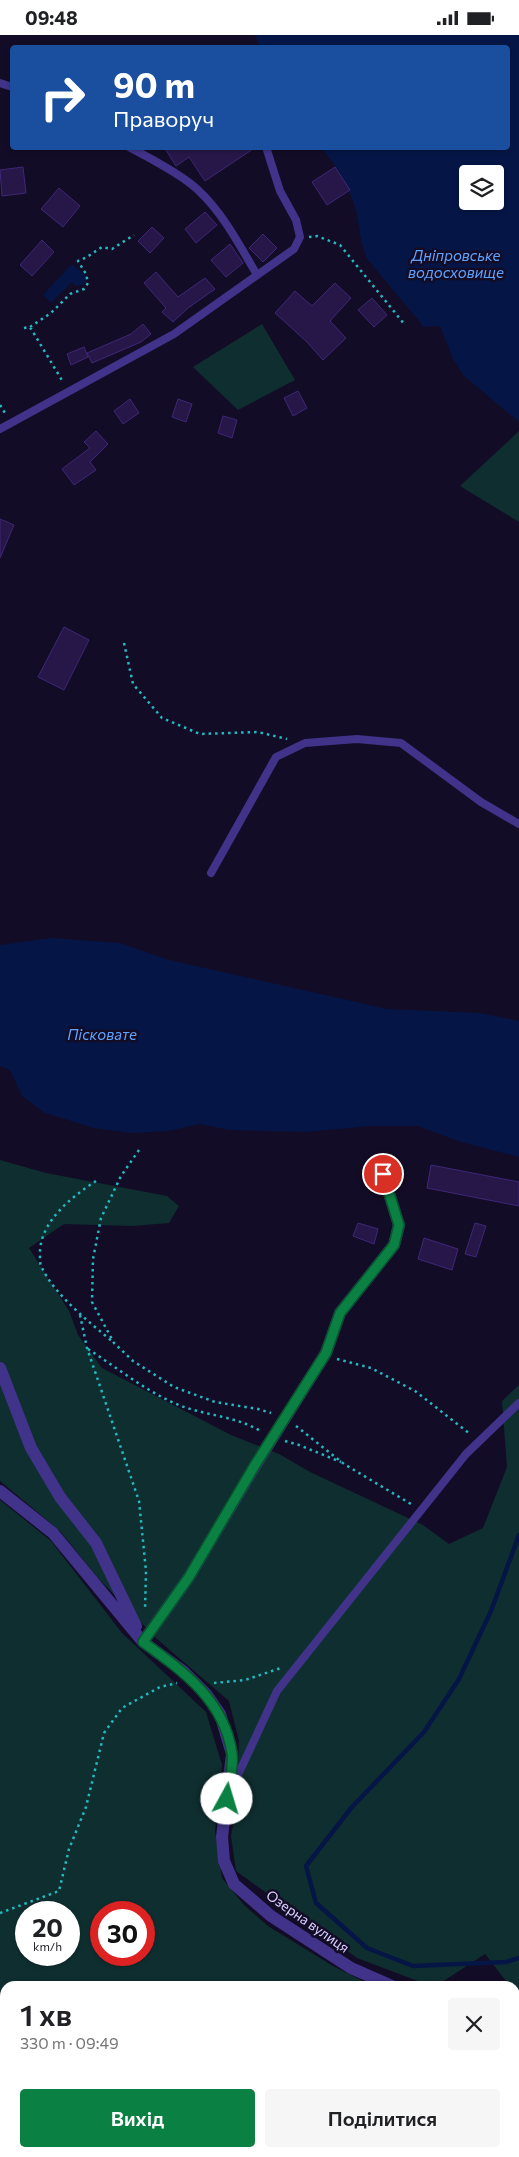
<!DOCTYPE html>
<html lang="uk">
<meta charset="utf-8">
<style>
body{margin:0;font-family:Commissioner,sans-serif;background:#f6f6f6;color:#202124;height:100vh;display:flex;flex-direction:column;font-size:19px;white-space:nowrap}
*{box-sizing:border-box;margin:0}
p{font-size:16px;color:#757577}
.icon{flex:none;width:28px;height:28px;fill:none;stroke:currentColor;stroke-width:2;stroke-linecap:round;stroke-linejoin:round}
.map{position:relative;flex:1;overflow:hidden}
.sheet{position:absolute;left:0px;top:1946px;width:520px;height:176px;display:flex;flex-direction:column;background:#fff;border-radius:15px 15px 0 0;box-shadow:0 1px 4px #0004}
.sheet>*{flex:none}
.hud{position:absolute;left:10px;top:10px;width:500px;height:105px;border-radius:5px;box-shadow:0 1px 4px #0004;background:#1a4fa0;color:#fff;overflow:hidden}
.tools{position:absolute;left:459px;top:130px;display:grid;gap:10px}
.tools a{display:grid;place-items:center;width:45px;height:45px;border-radius:5px;background:#fff;box-shadow:0 1px 4px #0004;font-size:25px}
.speed{position:absolute;left:15px;top:1866px;display:flex;gap:10px;font-size:25px;font-weight:700;text-align:center}
.speed>*{display:grid;place-content:center;width:65px;height:65px;border-radius:50%;background:#fff;box-shadow:0 1px 4px #0004;line-height:1}
.speed small{font-size:12px;font-weight:400}
.speed .limit{border:8px solid #d22;background:#fff;color:#111}
.pin{position:absolute;display:grid;place-items:center;width:42px;height:42px;color:#fff;margin:-21px;border:2px solid #fff;border-radius:50%;box-shadow:0 1px 5px #0007}
.me{position:absolute;width:55px;margin:-28px;rotate:6deg;stroke-linejoin:round;filter:drop-shadow(0 0 4px #0008)}
.turn{display:flex;align-items:center;gap:18px;height:105px;padding:0 20px;font-size:22px}
.turn .icon{width:65px;height:65px;stroke-width:2.5}
.turn b{display:block;font-size:35px;line-height:42px}
.round{display:grid;place-items:center;flex:none;width:52px;height:52px;border-radius:5px;background:#f6f6f6}
.headline{display:flex;align-items:center;justify-content:space-between;height:85px;padding:0 20px}
h1{font-size:30px;font-weight:600;line-height:38px}
.cta{display:flex;gap:10px;margin-top:auto;padding:10px 20px}
.cta a{flex:1;height:58px;border-radius:5px;background:#0b8043;color:#fff;font-size:20px;font-weight:600;line-height:58px;text-align:center}
.cta a+a{background:#f6f6f6;color:#202124}
.status{display:flex;justify-content:space-between;align-items:center;height:35px;padding:0 25px;background:#fff;direction:ltr}
.status svg{height:14px;fill:currentColor}
.map>svg:first-child{display:block}
.green{fill:#0f2e30;fill-rule:evenodd}
.water{fill:#051646;fill-rule:evenodd}
.lines{fill:none;stroke-linecap:round;stroke-linejoin:round}
.stream{stroke:#051646;stroke-width:4.5}
.building{fill:#261748;stroke:#3f2777}
.path{stroke:#23b9c1;stroke-width:2.5;stroke-dasharray:2.5 4;stroke-linecap:butt}
.lane{stroke:#403389;stroke-width:8}
.street{stroke:#403389;stroke-width:12}
.route-casing{stroke:#07532c;stroke-width:12}
.route{stroke:#0b8043;stroke-width:9}
.labels{text-anchor:middle;dominant-baseline:central;stroke-width:5;stroke-linejoin:round;paint-order:stroke}
.street-label{font-size:14px;fill:#dbd1ff;stroke:#130c26}
.water-label{font-size:15px;font-style:italic;fill:#5fa3ff;stroke:#130c26}
</style>
<div class="status"><b>09:48</b><svg viewBox="0 0 49 12"><path d="M0 12V9h3v3zM5 12V6h3v6zM10 12V3h3v9zM15 12V0h3v12zM26 1h20v11H26zM47 4h2v5h-2z"/></svg></div>
<div class="map">
<svg width="519" height="2122" viewBox="0 0 519 2122">
<rect width="100%" height="100%" fill="#130c26"/>
<!-- green -->
<path class="green" d="M262 289 295 345 238 375 193 332Z
M519 396V487L460 451Z
M0 1125 46 1138 167 1161 179 1171 169 1188 132 1191 64 1189 29 1213 69 1276 78 1300 102 1333 231 1400 279 1419 310 1437 423 1490 449 1509 483 1493 507 1432 502 1366 519 1350V1963L515 1958V1951H510L485 1919 436 1951H431L357 1923 236 1836 231 1801 237 1769 239 1706 229 1666 157 1604 98 1543 60 1496 0 1446Z
M0 1465 51 1506 122 1598 206 1677 222 1730 215 1796 222 1843 244 1870 268 1891 333 1931 373 1951H5V2118H515V2050L519 2055V2122H0ZM26 1878H69V1920H26ZM101 1878H144V1920H101Z"/>
<!-- water -->
<path class="water" d="M255 0H519V387L464 341 453 324 440 291 424 292 368 225C360 210 360 193 356 176 350 153 338 131 321 113L508 112V12H260ZM468 139H495V166H468Z
M72 229 86 241V246L82 250 76 251 72 247 51 268 43 260Z
M51 903 120 908 169 925 387 974 480 978 519 986V1122L458 1106 418 1091H370L306 1097 229 1095 200 1089 168 1096 131 1098 94 1093 45 1078 22 1061 10 1035 0 1031V910Z"/>
<g class="lines">
<!-- stream -->
<path class="stream" d="M519 1500 491 1576 459 1644 424 1697 352 1772 306 1831 316 1868 367 1913 413 1931 506 1927 519 1923"/>
</g>
<!-- building -->
<path class="building" d="M164 112H256L205 146 189 122 176 131Z
M23 132 26 158 2 161 0 135Z
M335 132 350 155 327 170 312 147Z
M59 153 80 171 63 192 41 174Z
M205 177 217 190 196 208 185 194Z
M152 192 164 203 150 218 138 206Z
M263 199 277 213 263 227 249 213Z
M42 205 54 217 32 241 20 230Z
M230 209 243 228 226 242 211 225Z
M156 237 178 262 205 243 215 254 188 273 173 287 162 277 166 273 144 248Z
M335 248 351 263 330 286 346 303 323 325 307 307 275 278 295 256 312 271Z
M372 263 387 280 374 292 358 275Z
M143 289 151 299 141 307 92 328 87 318 131 299Z
M84 312 88 322 71 330 67 319Z
M298 356 307 373 293 381 284 363Z
M130 364 139 378 123 389 114 376Z
M178 364 192 369 186 387 172 382Z
M223 381 237 385 232 403 218 398Z
M96 396 108 409 90 427 96 435 74 450 62 434 90 413 84 407Z
M0 484 14 490 0 523Z
M64 592 89 605 64 655 38 642Z
M431 1130 519 1147V1171L427 1153Z
M358 1188 378 1194 374 1209 353 1201Z
M475 1188 486 1191 476 1222 465 1219Z
M424 1203 458 1214 452 1235 418 1224Z"/>
<g class="lines">
<!-- path -->
<path class="path" d="M309 202 317 201 340 210 405 290
M30 292 51 278 70 259 84 254 88 248 86 239 78 226 87 222 102 212 112 214 134 200
M24 293 30 292 63 347
M0 370 5 378
M124 608 133 649 162 683 200 699 258 697 287 704
M139 1115 121 1141 101 1183 93 1224 92 1267 114 1308 133 1326 174 1352 215 1367 258 1374 271 1378
M96 1146C70 1163 38 1188 40 1222 40 1226 40 1230 42 1233 55 1260 90 1288 113 1307
M80 1280 87 1313 139 1466 146 1536 145 1575
M88 1314C116 1332 143 1354 174 1368 203 1381 235 1380 262 1397
M337 1324 371 1333 415 1356 470 1399
M296 1391 344 1429 411 1469
M285 1406 299 1410 341 1427
M214 1648 245 1645 281 1633
M0 1878 59 1856 69 1814 86 1772 104 1698 122 1673 160 1652 177 1648"/>
<!-- lane -->
<path class="lane" d="M0 48 12 52
M129 112C148 122 183 140 198 155 223 178 240 211 257 240
M0 394 174 299 294 214 300 202 296 185 280 156 266 112
M211 838 276 722 305 708 357 704 401 708 481 767 519 789
M231 1755 277 1656 466 1419 519 1368"/>
<!-- street -->
<path class="street" d="M0 1333 31 1413 60 1462 96 1508 136 1591
M0 1456 53 1498 143 1607 183 1636 206 1659 220 1679 232 1719 222 1802 224 1826 234 1849 271 1881 351 1933 392 1951
M143 1607 189 1542 255 1431 326 1318 340 1278 394 1210 399 1190 383 1139
M515 2040 519 2044"/>
</g>
<g class="lines">
<!-- route casing -->
<g class="route-casing">
<path id="route" d="M227 1764C229 1750 234 1732 232 1718 224 1665 183 1636 143 1607L189 1542 255 1430 326 1318 340 1278 394 1210 399 1190 383 1139"/>
</g>
<!-- route -->
<use href="#route" class="route"/>
</g>
<g class="labels">
<!-- street labels -->
<g class="street-label">
<text transform="translate(308 1886) rotate(35)">Озерна вулиця</text>
</g>
<!-- water labels -->
<g class="water-label">
<text x="456" y="220">Дніпровське<tspan x="456" dy="17">водосховище</tspan></text>
<text x="102" y="999">Пісковате</text>
</g>
</g>
</svg>
<div class="tools">
<a><svg class="icon" aria-label="layers" viewBox="0 0 24 24"><path d="M12 4l9 5-9 5-9-5zM3 14l9 5 9-5"/></svg></a>
</div>
<div class="speed"><div>20<small>km/h</small></div><div class="limit">30</div></div>
<div class="pin" style="left:383px;top:1139px;background:#d93025"><svg class="icon" aria-label="arrive" viewBox="0 0 24 24"><path d="M6 21V4h12l-3 4 3 4H6"/></svg></div>
<svg class="me" style="left:227px;top:1764px" viewBox="-20 -20 40 40"><circle r="19" fill="#fff"/><path d="M0-13L10 11 0 6-10 11z" fill="#0b8043"/></svg>
<div class="hud">
<div class="turn"><svg class="icon" aria-label="right" viewBox="0 0 24 24"><path d="M7 20v-9h11M14 6l5 5-5 5"/></svg><div><b>90 m</b>Праворуч</div></div>
</div>
<section class="sheet">
<div class="headline"><div><h1>1 хв</h1><p>330 m · 09:49</p></div><a class="round"><svg class="icon" aria-label="close" viewBox="0 0 24 24"><path d="M6 6l12 12M18 6L6 18"/></svg></a></div>
<div class="cta"><a>Вихід</a><a>Поділитися</a></div>
</section>
</div>
